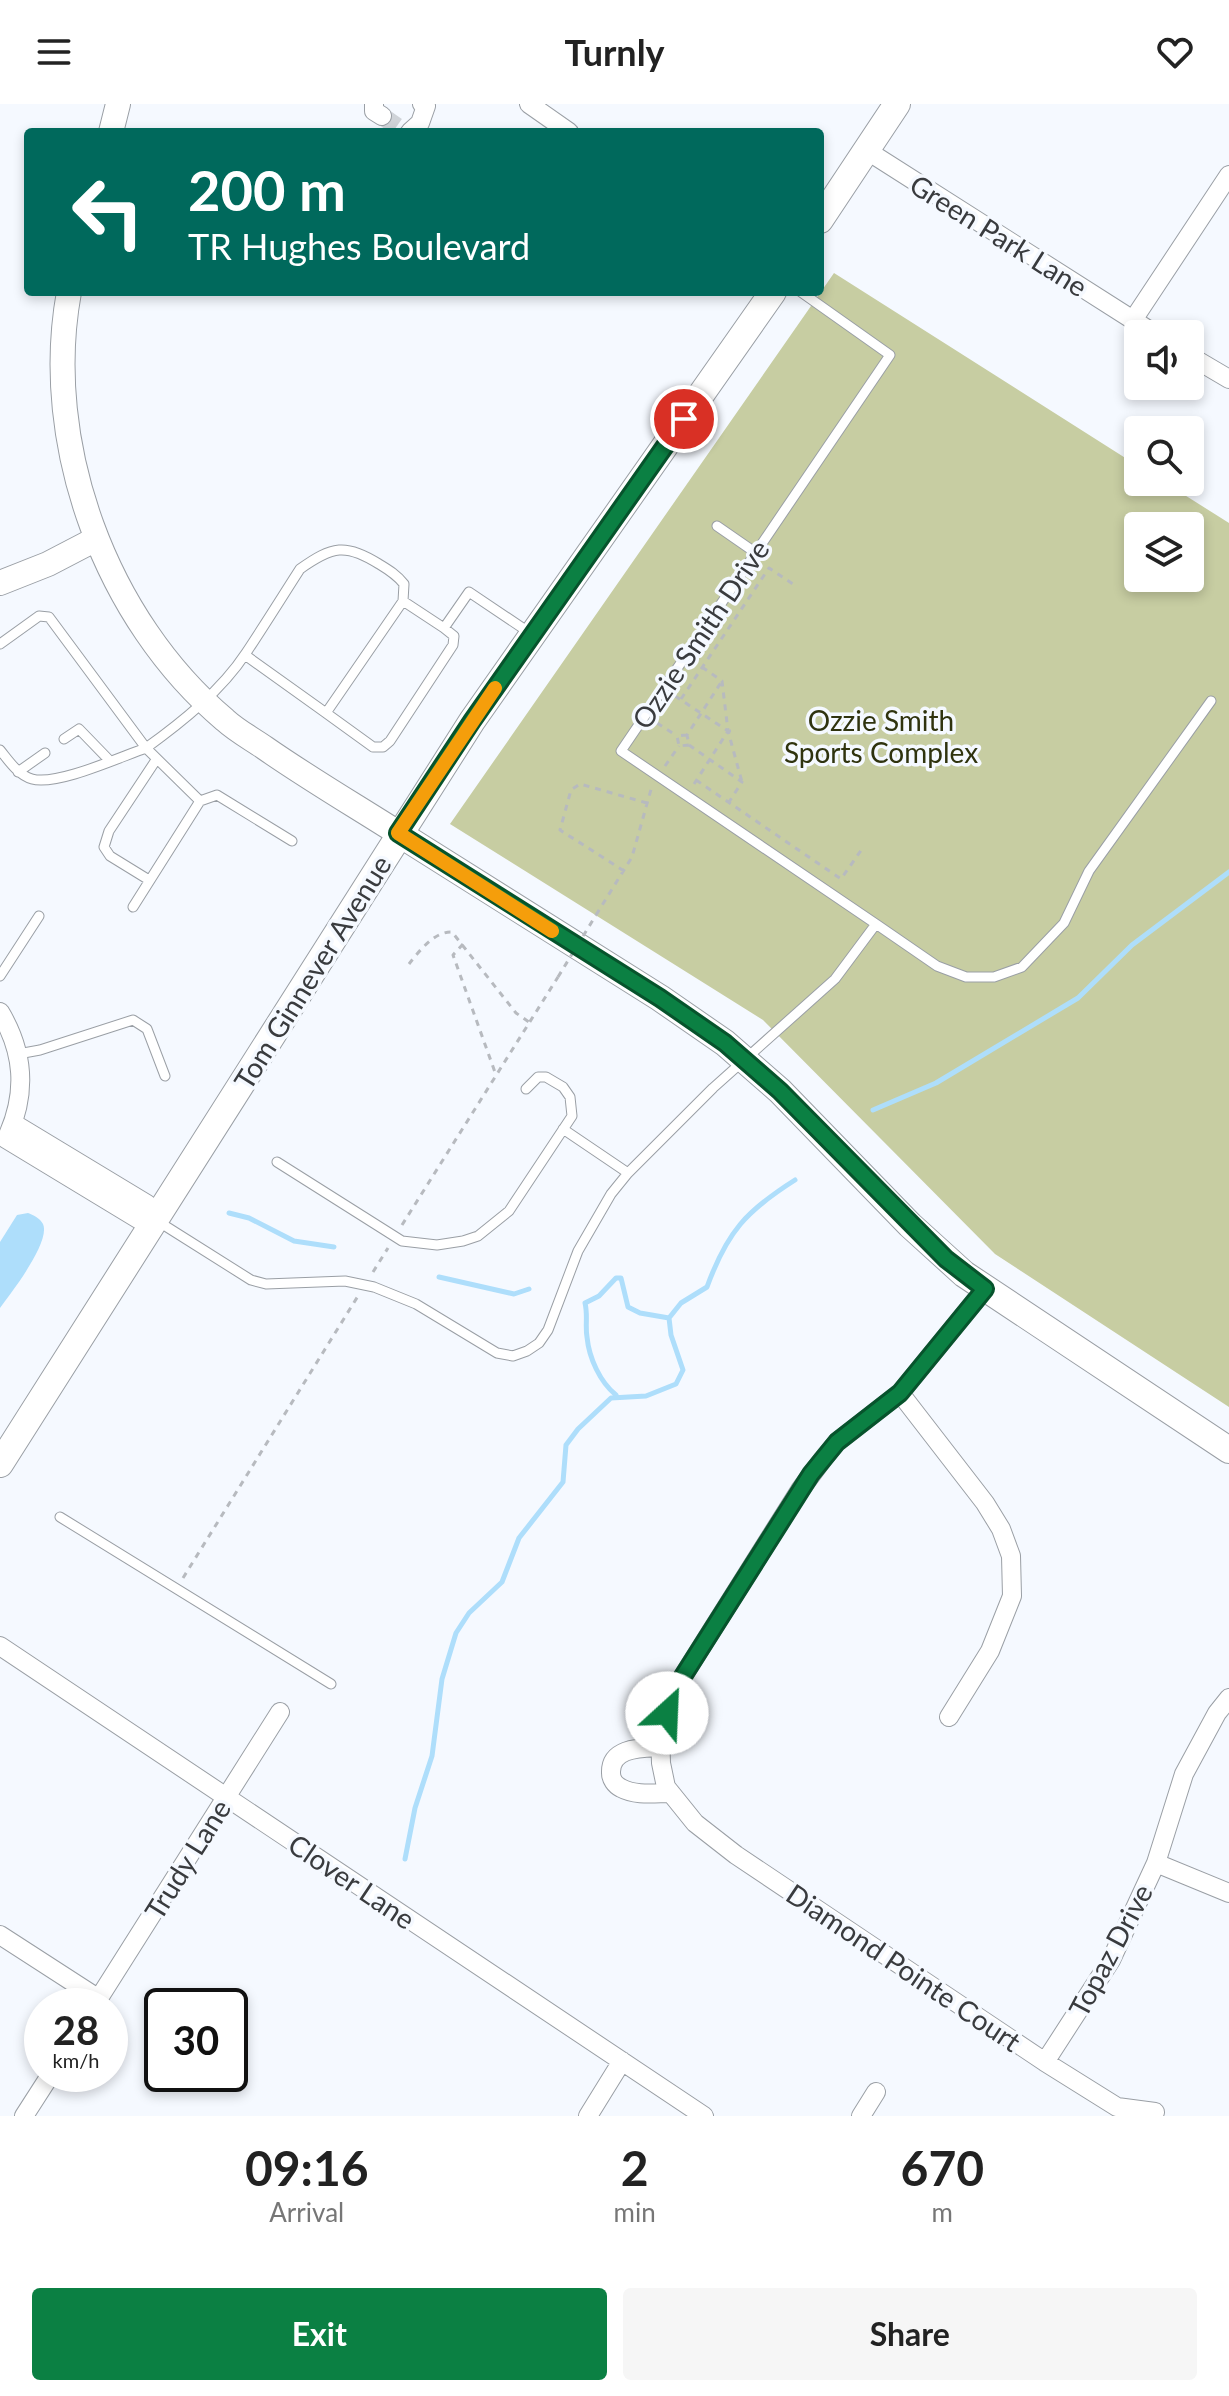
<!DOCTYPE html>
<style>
body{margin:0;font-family:Lato,sans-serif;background:#f6f6f6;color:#222;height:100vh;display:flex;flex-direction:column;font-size:30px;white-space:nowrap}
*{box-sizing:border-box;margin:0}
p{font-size:26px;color:#767676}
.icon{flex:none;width:44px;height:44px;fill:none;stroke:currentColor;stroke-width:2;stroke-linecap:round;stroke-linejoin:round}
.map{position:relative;height:2012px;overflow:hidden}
.details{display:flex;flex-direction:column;background:#fff;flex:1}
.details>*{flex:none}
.guide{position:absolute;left:24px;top:24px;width:800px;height:168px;border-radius:8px;box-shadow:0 4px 12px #0003;background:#00695c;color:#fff;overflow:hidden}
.tools{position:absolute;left:1124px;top:216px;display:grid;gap:16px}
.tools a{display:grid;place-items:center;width:80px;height:80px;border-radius:8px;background:#fff;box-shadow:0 4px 12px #0003;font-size:40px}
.speed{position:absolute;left:24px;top:1884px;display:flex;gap:16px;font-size:40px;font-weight:700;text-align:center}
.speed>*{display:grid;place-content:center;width:104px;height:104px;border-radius:50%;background:#fff;box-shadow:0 4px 12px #0003;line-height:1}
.speed small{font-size:20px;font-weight:400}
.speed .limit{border:4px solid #111;border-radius:12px;background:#fff;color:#111}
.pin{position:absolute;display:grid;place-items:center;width:68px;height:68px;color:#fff;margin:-34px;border:4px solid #fff;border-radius:50%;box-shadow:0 2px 8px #0007}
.me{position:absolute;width:88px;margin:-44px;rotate:25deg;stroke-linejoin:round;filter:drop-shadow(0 0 6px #0008)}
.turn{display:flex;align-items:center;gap:28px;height:168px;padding:0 32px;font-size:36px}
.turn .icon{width:104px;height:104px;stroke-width:2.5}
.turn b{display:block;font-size:56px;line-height:68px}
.eta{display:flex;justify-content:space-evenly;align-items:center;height:136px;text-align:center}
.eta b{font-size:48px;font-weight:700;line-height:56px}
.cta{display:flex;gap:16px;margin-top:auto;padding:16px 32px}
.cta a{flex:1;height:92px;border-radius:8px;background:#0b8043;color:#fff;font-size:32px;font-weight:700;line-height:92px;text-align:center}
.cta a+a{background:#f6f6f6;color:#222}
header{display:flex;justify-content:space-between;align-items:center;height:104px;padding:0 32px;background:#fff;font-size:36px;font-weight:700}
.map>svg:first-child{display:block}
.green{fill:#c7cda2;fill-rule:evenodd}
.water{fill:#aedefb}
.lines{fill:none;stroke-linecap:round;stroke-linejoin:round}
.stream{stroke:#aedefb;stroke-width:5}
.minor-tunnel{stroke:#cfd3d8;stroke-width:18;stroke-dasharray:18 9;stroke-linecap:butt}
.service-casing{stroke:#9a9fa5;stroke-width:11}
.minor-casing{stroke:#9a9fa5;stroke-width:20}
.tertiary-casing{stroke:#9a9fa5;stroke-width:26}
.secondary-casing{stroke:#9a9fa5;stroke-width:28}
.path{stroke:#b7babf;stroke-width:3;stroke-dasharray:6 6;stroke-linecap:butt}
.service{stroke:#fff;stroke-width:9}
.minor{stroke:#fff;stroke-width:18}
.tertiary{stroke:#fff;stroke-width:24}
.secondary{stroke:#fff;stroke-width:26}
.path-bridge{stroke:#b7babf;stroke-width:3;stroke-dasharray:6 6;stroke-linecap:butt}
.route-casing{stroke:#07532c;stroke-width:20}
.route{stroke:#0b8043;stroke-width:14}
.slow{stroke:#f59e0b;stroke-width:14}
.labels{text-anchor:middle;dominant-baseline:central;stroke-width:7;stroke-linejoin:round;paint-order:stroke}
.street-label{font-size:28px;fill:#393b3e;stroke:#f5f9ff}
.park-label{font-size:28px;fill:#2f330e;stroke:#f5f9ff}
</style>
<header><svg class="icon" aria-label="menu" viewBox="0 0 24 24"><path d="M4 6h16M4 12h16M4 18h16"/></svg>Turnly<svg class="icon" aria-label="heart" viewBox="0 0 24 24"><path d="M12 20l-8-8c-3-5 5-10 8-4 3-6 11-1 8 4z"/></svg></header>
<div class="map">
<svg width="1229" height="2012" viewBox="0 0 1229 2012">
<rect width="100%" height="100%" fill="#f5f9ff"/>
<!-- green -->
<path class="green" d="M834 169 1138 362V378H1164L1229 419V1303L995 1150 763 916 450 720ZM1138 422H1190V474H1138Z"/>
<!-- water -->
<path class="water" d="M28 1109C33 1111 40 1114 43 1120 51 1138 11 1189 0 1204V1138L17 1111Z"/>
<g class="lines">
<!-- stream -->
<path class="stream" d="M873 1006 936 979 1078 894 1132 841 1229 768
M229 1109 249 1114 294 1137 334 1143
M439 1173 514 1190 529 1185
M616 1291C600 1278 589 1254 587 1233 585 1222 588 1211 585 1199L599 1192 616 1174H621L628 1203 640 1209 669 1214
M405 1755 415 1704 432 1652 442 1575 456 1529 469 1509 502 1478 519 1434 563 1378 566 1341 578 1325 611 1294 646 1292 676 1280 683 1266 671 1231 669 1214 681 1199 707 1183C727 1128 746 1107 795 1076"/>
<!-- minor-tunnel -->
<path class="minor-tunnel" d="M382 12 399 24"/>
<!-- service casing -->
<g class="service-casing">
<path id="service" d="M717 422 756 449
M0 540 39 512 49 513 146 644C182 618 221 587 246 549 264 522 282 493 300 465 332 442 346 439 379 460 389 466 397 471 404 480L403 497
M245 551 326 609 403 497 444 524 469 488 530 529
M326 609 373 643H383L390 637 453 541 454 532 444 524
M64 635 79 625 110 657
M0 646C9 657 18 671 32 675 57 682 120 653 146 644L200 697 133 803
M18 668 45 649
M200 697 217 691 292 737
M149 776 110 752 104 743 109 727 156 656
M876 820 937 862 966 873H994L1022 863 1064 819 1089 767 1211 597
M0 872 39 812
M18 950 40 946 133 916 147 925 165 972
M563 1025 628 1069
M277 1058 402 1137 437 1141 463 1137 478 1132 509 1107 572 1012 570 993 563 983 546 973H538L526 985
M159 1118 251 1176 266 1180 345 1177 374 1183 416 1200 497 1249 513 1252 527 1247 539 1239 548 1226 578 1147 611 1090 628 1069 713 984 835 875 876 820 621 647 890 251 801 188
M60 1413 331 1580"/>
</g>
<!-- minor casing -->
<g class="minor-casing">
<path id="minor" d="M374 0V7L382 12
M529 0 569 28
M410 28 420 19 426 2 422 0
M866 46 1133 216
M1155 230 1133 216 1229 71
M1190 252 1229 275
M0 908C24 948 27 988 8 1031
M6 1035 138 1115 155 1116 147 1100 13 1019
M985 1185 900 1289 837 1338 823 1355 800 1386 673 1588 660 1629 661 1659 666 1683 695 1719 736 1751 1045 1958 1117 2003 1155 2008
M900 1289 985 1399 1001 1425 1011 1452 1012 1492 990 1547 949 1613
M0 1542 704 2012
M660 1643C642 1644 610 1643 611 1669 611 1675 615 1681 621 1684 636 1692 655 1689 671 1689
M1156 1759 1184 1670 1217 1609 1229 1594
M0 1831 99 1895
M94 1902 280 1608
M1045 1958 1111 1856 1156 1759 1229 1789
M24 2012 51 1970
M588 2012 622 1957
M861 2012 876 1988"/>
</g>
<!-- tertiary casing -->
<g class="tertiary-casing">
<path id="tertiary" d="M111 28 118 0
M69 188C41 340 106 516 225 616 237 627 252 635 265 644 308 674 354 701 398 729
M0 479 48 460 96 435"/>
</g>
<!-- secondary casing -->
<g class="secondary-casing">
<path id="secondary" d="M820 116 897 0
M398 729 660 894 725 939 780 987 910 1121 964 1170 1229 1346
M0 1360 472 617 773 188"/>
</g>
<!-- path -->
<path class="path" d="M702 563 722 577 728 627 742 678
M675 592 728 627
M681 595 769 464 796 482
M657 619 677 632
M687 631 677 632 679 642 689 641 687 631 722 577
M689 641 742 678 729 698
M665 662 679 642
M696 676 841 775 862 745
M694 680 728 627H732
M624 767 560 726 571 686 580 680 647 699
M596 811 632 753 652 682
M463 840 453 851 496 971
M409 860C419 847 435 827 452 828L516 909 529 918
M402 1121 558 873
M373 1168 388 1144
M183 1474 358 1192"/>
<!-- service -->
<use href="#service" class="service"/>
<!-- minor -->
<use href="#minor" class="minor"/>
<!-- tertiary -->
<use href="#tertiary" class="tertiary"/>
<!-- secondary -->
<use href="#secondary" class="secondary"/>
<!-- path-bridge -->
<path class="path-bridge" d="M558 873 596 811"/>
</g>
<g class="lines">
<!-- route casing -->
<g class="route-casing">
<path id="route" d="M667 1609 673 1588 811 1370 837 1338 900 1289 985 1185 946 1155 780 987 725 939 660 894 398 729 472 617 684 315"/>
</g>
<!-- route -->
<use href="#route" class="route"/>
<!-- slow -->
<path class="slow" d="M495 584 398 729 552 827"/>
</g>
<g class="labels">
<!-- street labels -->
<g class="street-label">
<text transform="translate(999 131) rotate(32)">Green Park Lane</text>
<text transform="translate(700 530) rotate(-56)">Ozzie Smith Drive</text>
<text transform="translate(312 868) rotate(-58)">Tom Ginnever Avenue</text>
<text transform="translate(187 1755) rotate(-58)">Trudy Lane</text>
<text transform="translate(352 1777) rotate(34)">Clover Lane</text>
<text transform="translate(1110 1846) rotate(-62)">Topaz Drive</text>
<text transform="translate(904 1863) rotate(34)">Diamond Pointe Court</text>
</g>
<!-- park labels -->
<g class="park-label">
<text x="881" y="616">Ozzie Smith<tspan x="881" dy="32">Sports Complex</tspan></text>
</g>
</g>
</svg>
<div class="tools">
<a><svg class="icon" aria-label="sound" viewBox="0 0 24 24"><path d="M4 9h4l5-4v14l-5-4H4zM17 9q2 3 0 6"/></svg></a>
<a><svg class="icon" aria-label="search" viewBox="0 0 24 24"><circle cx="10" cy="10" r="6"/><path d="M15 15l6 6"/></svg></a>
<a><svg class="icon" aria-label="layers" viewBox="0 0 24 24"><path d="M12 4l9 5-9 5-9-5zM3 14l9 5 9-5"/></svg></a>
</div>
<div class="speed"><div>28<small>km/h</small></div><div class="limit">30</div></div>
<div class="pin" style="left:684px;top:315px;background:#d93025"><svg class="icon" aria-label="arrive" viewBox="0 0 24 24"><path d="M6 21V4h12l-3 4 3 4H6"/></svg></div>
<svg class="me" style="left:667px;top:1609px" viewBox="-20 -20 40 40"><circle r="19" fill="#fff"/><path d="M0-13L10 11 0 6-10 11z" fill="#0b8043"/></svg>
<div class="guide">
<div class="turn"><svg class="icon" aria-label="left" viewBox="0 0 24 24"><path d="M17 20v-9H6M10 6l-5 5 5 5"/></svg><div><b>200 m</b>TR Hughes Boulevard</div></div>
</div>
</div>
<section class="details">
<div class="eta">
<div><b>09:16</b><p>Arrival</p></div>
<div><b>2</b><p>min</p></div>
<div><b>670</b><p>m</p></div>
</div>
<div class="cta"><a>Exit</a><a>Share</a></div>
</section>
